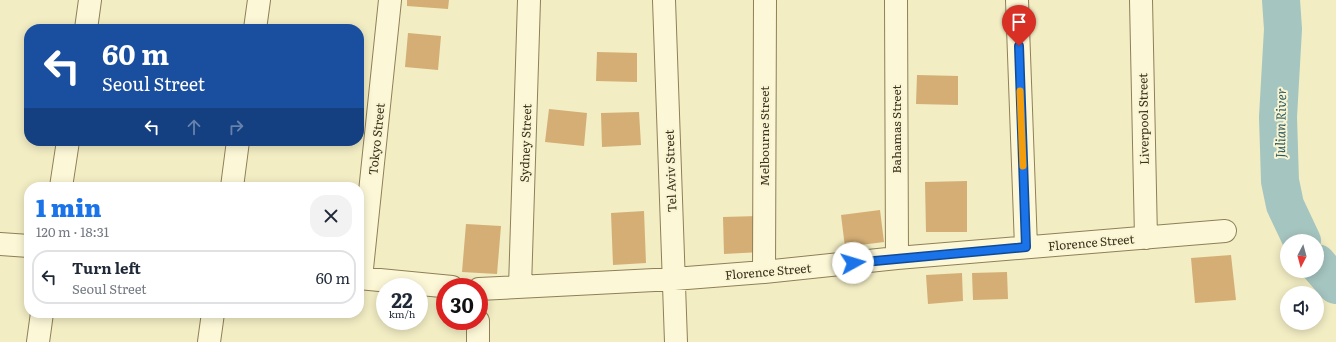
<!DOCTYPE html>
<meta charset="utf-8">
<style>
body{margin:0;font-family:Literata,serif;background:#f2f2f3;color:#1f2937;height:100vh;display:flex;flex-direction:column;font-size:15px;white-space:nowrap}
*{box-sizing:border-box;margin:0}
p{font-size:13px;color:#747a83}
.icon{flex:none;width:22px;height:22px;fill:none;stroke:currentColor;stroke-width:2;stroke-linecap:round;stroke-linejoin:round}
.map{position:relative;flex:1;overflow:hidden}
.details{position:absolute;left:24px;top:182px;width:340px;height:136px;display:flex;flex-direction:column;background:#fff;border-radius:16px;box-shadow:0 2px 10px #0003}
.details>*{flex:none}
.top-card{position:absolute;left:24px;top:24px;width:340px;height:122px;border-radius:16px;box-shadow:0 2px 10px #0003;background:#1a4fa0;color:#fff;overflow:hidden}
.needle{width:26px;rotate:186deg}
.buttons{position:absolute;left:1280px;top:234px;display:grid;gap:8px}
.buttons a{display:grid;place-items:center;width:44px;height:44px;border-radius:50%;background:#fff;box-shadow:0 2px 10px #0003;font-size:20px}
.speed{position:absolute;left:376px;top:278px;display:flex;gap:8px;font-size:20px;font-weight:700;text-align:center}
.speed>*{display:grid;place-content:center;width:52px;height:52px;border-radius:50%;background:#fff;box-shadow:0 2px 10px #0003;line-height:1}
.speed small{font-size:10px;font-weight:400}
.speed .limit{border:6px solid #d22;background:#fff;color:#111}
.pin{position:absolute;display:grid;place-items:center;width:34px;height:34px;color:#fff;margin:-41px -17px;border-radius:50% 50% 50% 0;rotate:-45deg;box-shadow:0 0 4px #0007}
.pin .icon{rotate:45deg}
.me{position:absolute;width:44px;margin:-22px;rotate:84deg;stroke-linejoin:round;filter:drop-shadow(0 0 3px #0008)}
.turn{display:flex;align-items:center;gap:14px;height:84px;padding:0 12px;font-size:18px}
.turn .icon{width:52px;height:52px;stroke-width:2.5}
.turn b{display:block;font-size:28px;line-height:34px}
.lanes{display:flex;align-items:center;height:38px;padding:0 12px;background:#0003;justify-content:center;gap:20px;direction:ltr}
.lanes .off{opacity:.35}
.round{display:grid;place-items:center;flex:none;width:42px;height:42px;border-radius:16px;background:#f2f2f3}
.summary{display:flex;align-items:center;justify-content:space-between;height:68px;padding:0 12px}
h1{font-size:24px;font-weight:800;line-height:30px;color:#1a73e8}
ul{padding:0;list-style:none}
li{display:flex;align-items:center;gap:12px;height:54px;margin:0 8px 6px;padding:0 4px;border:2px solid #e0e1e3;border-radius:16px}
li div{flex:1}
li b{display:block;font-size:15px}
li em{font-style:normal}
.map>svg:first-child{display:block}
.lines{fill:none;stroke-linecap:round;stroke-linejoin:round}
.river{stroke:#a5c5c1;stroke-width:38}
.building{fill:#d4ae75}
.minor-casing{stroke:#8f7f57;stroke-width:24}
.minor{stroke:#fcf8d7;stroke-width:22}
.route-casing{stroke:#114b97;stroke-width:10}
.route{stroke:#1a73e8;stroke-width:7}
.slow{stroke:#f59e0b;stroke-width:7}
.labels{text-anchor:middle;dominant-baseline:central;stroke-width:4;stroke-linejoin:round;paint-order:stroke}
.street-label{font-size:12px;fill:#3d321d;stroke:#f9f5d3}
.water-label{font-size:13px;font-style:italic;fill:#2b585e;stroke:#f9f5d3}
</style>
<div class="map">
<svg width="1336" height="342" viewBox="0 0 1336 342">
<rect width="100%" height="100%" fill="#f2edc3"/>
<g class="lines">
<!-- river -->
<path class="river" d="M1281 0 1283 29 1278 117 1280 181 1285 205 1302 241
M1317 263 1336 285"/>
</g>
<!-- building -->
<path class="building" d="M407 0H449L448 9 407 6Z
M408 33 441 36 438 70 405 67Z
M597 52 637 53V82L596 81Z
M917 75 958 76V105L916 104Z
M549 109 587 113 584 146 545 142Z
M639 112 641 145 602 147 601 113Z
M967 181V232H926L925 182Z
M880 210 884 242 845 247 841 215Z
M644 211 646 263 613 265 611 213Z
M759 216 761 252 724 254 723 217Z
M466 224 501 226 497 274 462 272Z
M1231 255 1236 300 1195 303 1191 258Z
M1007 272 1008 299 973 300 972 273Z
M962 273 963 301 928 304 926 275Z"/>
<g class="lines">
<!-- minor casing -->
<g class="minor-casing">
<path id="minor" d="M664 0 676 342
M896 0 897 258
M1017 0 1026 247
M1141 0 1146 238
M86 29 90 0
M255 29 259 0
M61 187 68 141
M232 187 238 141
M0 244 29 246
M764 272 765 0
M359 278 452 287
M361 278 390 0
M520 287 529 0
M479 289 674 279 764 272 897 258 1225 231
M38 342 42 313
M209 342 213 313
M478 342V321"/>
</g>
<!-- minor -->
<use href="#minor" class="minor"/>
</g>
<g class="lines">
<!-- route casing -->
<g class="route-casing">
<path id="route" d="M853 263 1026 247 1019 46"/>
</g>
<!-- route -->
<use href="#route" class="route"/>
<!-- slow -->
<path class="slow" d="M1020 91 1023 166"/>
</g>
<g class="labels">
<!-- street labels -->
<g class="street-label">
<text transform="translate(1143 119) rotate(-91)">Liverpool Street</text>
<text transform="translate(896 129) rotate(-90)">Bahamas Street</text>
<text transform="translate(764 136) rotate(-90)">Melbourne Street</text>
<text transform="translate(376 139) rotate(-84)">Tokyo Street</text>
<text transform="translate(525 143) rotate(-88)">Sydney Street</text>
<text transform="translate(670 171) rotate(-92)">Tel Aviv Street</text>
<text transform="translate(1091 242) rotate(-5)">Florence Street</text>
<text transform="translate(768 271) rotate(-5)">Florence Street</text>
</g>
<!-- water labels -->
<g class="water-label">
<text transform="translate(1280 123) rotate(-89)">Julian River</text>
</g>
</g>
</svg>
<div class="buttons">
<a><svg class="needle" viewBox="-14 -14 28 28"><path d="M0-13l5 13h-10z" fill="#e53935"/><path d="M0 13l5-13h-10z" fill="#747a83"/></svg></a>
<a><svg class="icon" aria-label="sound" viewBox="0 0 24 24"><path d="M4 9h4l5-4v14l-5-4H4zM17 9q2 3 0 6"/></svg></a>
</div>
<div class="speed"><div>22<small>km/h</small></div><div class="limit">30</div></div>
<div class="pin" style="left:1019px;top:46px;background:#d93025"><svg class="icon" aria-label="arrive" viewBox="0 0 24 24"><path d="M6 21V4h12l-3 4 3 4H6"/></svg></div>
<svg class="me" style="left:853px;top:263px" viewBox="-20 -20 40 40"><circle r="19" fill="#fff"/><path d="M0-13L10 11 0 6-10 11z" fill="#1a73e8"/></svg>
<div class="top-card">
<div class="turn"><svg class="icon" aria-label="left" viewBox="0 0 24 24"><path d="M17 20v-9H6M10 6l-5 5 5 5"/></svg><div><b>60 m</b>Seoul Street</div></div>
<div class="lanes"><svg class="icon" aria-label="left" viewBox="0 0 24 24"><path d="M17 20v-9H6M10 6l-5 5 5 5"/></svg><svg class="icon off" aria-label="ahead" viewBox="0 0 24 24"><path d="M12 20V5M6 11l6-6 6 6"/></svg><svg class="icon off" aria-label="right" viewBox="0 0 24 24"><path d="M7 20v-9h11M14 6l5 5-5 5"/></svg></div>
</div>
<section class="details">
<div class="summary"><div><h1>1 min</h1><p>120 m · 18:31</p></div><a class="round"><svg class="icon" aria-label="close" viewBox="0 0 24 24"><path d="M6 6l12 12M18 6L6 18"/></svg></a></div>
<ul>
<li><svg class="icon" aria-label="left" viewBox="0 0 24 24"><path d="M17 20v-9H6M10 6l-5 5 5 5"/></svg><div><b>Turn left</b><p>Seoul Street</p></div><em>60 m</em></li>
</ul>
</section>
</div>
